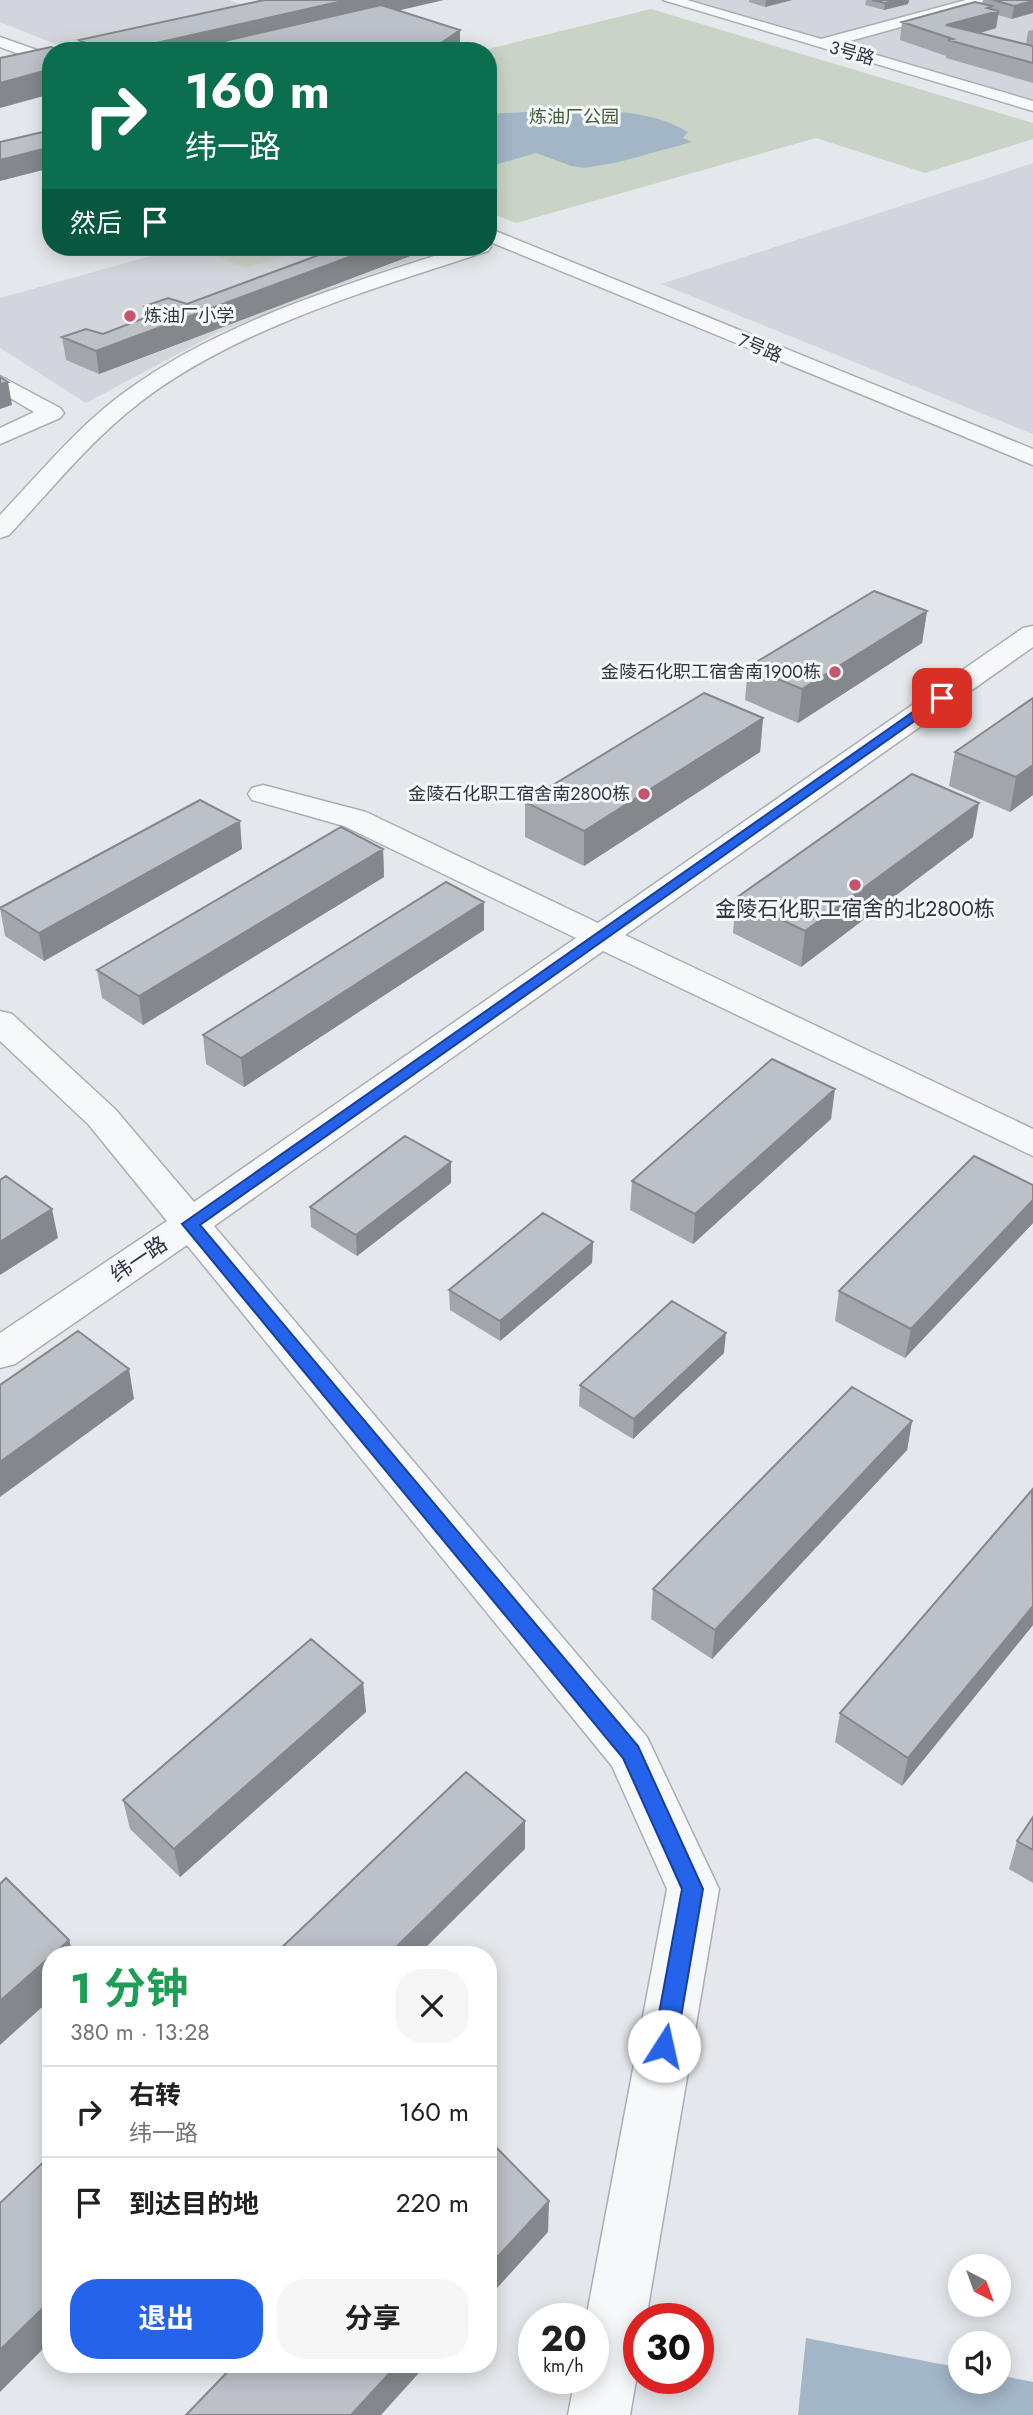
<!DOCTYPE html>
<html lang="zh">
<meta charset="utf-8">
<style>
body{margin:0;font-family:Jost,"Noto Sans SC",sans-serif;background:#f6f6f6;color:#202124;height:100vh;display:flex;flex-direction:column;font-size:26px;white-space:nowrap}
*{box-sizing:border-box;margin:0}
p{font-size:23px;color:#757577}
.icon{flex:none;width:38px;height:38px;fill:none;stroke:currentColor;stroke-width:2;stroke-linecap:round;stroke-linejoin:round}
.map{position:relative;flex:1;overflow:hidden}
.sheet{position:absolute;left:42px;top:1946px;width:455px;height:427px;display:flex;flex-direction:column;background:#fff;border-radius:28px;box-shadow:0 4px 18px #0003}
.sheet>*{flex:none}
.banner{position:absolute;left:42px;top:42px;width:455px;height:214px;border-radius:28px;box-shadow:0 4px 18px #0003;background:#0b6e4f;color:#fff;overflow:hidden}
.needle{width:46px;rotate:139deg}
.tools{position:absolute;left:948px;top:2254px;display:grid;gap:14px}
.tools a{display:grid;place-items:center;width:63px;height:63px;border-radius:50%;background:#fff;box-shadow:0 4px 18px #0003;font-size:35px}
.speed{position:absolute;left:518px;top:2303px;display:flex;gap:14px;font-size:35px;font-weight:700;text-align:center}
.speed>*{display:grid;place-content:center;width:91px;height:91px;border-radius:50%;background:#fff;box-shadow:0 4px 18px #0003;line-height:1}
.speed small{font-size:18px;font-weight:400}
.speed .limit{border:10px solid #d22;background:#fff;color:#111}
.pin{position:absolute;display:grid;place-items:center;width:60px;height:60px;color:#fff;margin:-30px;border-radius:14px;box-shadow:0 4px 10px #0006}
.me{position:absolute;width:77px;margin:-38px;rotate:10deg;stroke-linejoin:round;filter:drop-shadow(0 0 5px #0008)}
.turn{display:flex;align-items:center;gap:24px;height:147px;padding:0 28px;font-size:32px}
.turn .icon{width:91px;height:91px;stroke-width:2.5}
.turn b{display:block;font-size:49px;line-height:60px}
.then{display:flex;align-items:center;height:66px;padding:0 28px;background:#0003;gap:14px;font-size:26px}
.round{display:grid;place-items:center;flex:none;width:74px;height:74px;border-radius:28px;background:#f6f6f6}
.overview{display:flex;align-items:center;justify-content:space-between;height:119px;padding:0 28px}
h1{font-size:42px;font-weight:700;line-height:52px;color:#1e9e55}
.button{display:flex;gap:14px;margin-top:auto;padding:14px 28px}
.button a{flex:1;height:80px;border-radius:28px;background:#2563eb;color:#fff;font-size:28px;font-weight:700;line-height:80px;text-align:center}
.button a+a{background:#f6f6f6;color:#202124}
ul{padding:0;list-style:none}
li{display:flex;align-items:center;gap:21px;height:91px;padding:0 28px;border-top:2px solid #e0e0e0}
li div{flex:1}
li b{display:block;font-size:26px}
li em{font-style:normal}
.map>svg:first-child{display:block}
.built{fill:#d2d6dc}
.green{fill:#cad4c6}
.water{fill:#a3b6c7}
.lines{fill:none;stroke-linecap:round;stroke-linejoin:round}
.minor-casing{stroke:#a9aeb5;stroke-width:3}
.minor{fill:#f7f8f9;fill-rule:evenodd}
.wall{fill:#a2a6ab}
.shaded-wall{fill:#84878b}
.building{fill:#bcc1c7;stroke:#84878b;stroke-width:2}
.route{fill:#2563eb;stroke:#184099;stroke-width:2}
.poi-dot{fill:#c4556c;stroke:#f4f6f8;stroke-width:2.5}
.labels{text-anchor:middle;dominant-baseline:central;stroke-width:6;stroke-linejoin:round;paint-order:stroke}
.far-street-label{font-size:18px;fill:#2d3642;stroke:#f4f6f8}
.far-park-label{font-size:18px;fill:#445c3b;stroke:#f4f6f8}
.far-poi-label{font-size:18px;fill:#2d3642;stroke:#f4f6f8;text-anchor:end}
.poi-label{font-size:21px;fill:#2d3642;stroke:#f4f6f8}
.street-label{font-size:21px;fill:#2d3642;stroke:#f4f6f8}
</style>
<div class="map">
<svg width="1033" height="2415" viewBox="0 0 1033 2415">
<rect width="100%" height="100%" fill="#e4e7eb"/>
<!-- built -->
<path class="built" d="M0 0H228L264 12 89 51H73L0 22Z
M692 0H1033V100Z
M1033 163V434L661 284Z
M183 247H453L359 278 217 333 86 403 0 348V298Z"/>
<!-- green -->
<path class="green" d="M651 9 1033 123V139L925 173 816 138 516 223 488 212V51H480Z
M193 247H261L285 256 246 268Z"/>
<!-- water -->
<path class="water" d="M562 110C605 111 650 109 688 132L683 138 692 142 619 162 585 168 571 166 536 153 488 167V114Z
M806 2338 961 2368V2382H999V2375L1033 2382V2415H798Z"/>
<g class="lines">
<!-- minor casing -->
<g class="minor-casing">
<path id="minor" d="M663 0H687L821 39 966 0H991L988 3 839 44 1033 101V111Z
M0 37 51 55V66L0 47Z
M488 228 1033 449V465L488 241Z
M488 243 491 247 488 251C373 289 236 328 139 403 90 441 51 490 9 535L0 538V515C40 473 78 426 125 392 223 320 348 284 462 247H488Z
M0 376 60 408 64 413 60 418 0 444V428L34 412 0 392Z
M1033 626V647L625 935 1033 1129V1156L603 951 214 1226 647 1737 719 1889 646 2319H639V2363L630 2415H568L575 2378H593V2319H586L667 1889 612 1766 187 1245 15 1364 0 1368V1333L167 1221 89 1125 0 1041V1011L12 1014 115 1109 194 1202 576 938 344 826 252 800 248 794 252 788 263 785 366 812 598 923 1023 628Z"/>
</g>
<!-- minor -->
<use href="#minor" class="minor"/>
</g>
<!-- wall -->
<path class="wall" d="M749 0H792L765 7 749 2Z
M866 0H909L908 4 884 10 865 5Z
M983 0H1033L1012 19 998 15 996 28 980 33 1033 46V83L946 58V56L900 40 902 22 982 4Z
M398 11 460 30V51H80L79 40Z
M1033 30V46L1026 44 1028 31Z
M116 247H157L148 249V252L134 256Z
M274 247H305L287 252Z
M311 247H434L99 374 66 360 62 337 103 334 147 317 145 306 187 304 312 258Z
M927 611 922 643 798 723 745 700 748 667Z
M1033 698V795L1010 812 949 786 955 752Z
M763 718 760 752 584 866 525 837V802Z
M973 837 801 967 733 933 736 898Z
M242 849 44 961 5 936 0 908Z
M383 849 384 877 143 1025 102 998 97 970Z
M484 930 244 1087 206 1064 203 1035Z
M831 1119 693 1244 630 1210 632 1181Z
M451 1162V1183L357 1256 311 1227 310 1207Z
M1033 1185V1223L905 1358 835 1321 839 1291Z
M593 1242 592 1263 500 1341 450 1310 449 1290Z
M724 1353 633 1439 579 1406 580 1385Z
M912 1421 907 1450 712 1659 651 1619 653 1589Z
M1033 1490V1625L902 1786 835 1742 840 1713Z
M363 1683 366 1712 180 1877 130 1829 123 1800Z
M1033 1817V1883L1009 1869 1017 1841Z"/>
<!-- shaded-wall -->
<path class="shaded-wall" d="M347 0H444L224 51H121Z
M766 0H792L765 7Z
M898 0H909L908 4 884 10 885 3Z
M1033 1V13L1012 19 1014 6Z
M992 6 991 13 999 11 996 28 953 41 946 25Z
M460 30V51H438L437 46Z
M51 69V94L0 108V83Z
M51 147V168L0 181V160Z
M133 247H157L148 249V252L134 256Z
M286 247H305L287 252Z
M376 247H434L99 374 96 351Z
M8 382 12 405 0 409V384Z
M927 611 922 643 798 723 802 689Z
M763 718 760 752 584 866V831Z
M1033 765V795L1010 812 1016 777Z
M979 803 973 837 801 967 805 931Z
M240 821 242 849 44 961 39 933Z
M383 849 384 877 143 1025 139 996Z
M484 902V930L244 1087 241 1058Z
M835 1089 831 1119 693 1244 695 1214Z
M451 1162V1183L357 1256 356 1235Z
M1033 1200V1223L905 1358 911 1329Z
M52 1209 58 1238 0 1275V1242Z
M593 1242 592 1263 500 1341V1321Z
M726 1333 724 1353 633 1439 634 1419Z
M129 1369 134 1399 0 1497V1462Z
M912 1421 907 1450 712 1659 715 1630Z
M1033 1606V1625L902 1786 908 1758Z
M363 1683 366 1712 180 1877 174 1849Z
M525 1821V1849L418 1955H388Z
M69 1940 74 1955H53Z
M51 1956V1999L0 2045V2001Z
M549 2201 548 2232 488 2298V2267Z
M51 2300V2341L0 2392V2350Z
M398 2364H427L381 2415H351Z"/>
<!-- building -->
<path class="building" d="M264 0H347L121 51H103L79 40Z
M872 0H898L885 3Z
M993 0H1033V1L1014 6Z
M975 2 992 6 987 8 999 11 946 25 1033 46V63L948 40 953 39 902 22Z
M381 5 460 30 437 46 438 51H181Z
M51 47 61 51H51V69L0 83V58Z
M51 130V147L0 160V142Z
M314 247H376L96 351 62 337 86 329 103 334 160 312 145 306 168 298 187 304 327 252Z
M0 377 8 382 0 384Z
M874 591 927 611 802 689 748 667Z
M704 693 763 718 584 831 525 802Z
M1033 698V765L1016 777 955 752Z
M912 774 979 803 805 931 736 898Z
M200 800 240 821 39 933 0 908Z
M341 827 383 849 139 996 97 970Z
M446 882 484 902 241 1058 203 1035Z
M772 1059 835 1089 695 1214 632 1181Z
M405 1136 451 1162 356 1235 310 1207Z
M974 1156 1033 1185V1200L911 1329 839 1291Z
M6 1176 52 1209 0 1242V1180Z
M543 1213 593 1242 500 1321 449 1290Z
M672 1301 726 1333 634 1419 580 1385Z
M78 1331 129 1369 0 1462V1385Z
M852 1387 912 1421 715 1630 653 1589Z
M1032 1490 1033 1606 908 1758 840 1713Z
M311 1639 363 1683 174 1849 123 1800Z
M466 1772 525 1821 388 1955H282L278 1951Z
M1033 1817V1850L1017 1841Z
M6 1878 69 1940 53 1955H51V1956L0 2001V1884Z
M488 2139 549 2201 488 2267Z
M51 2155V2300L0 2350V2203Z
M235 2364H398L351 2415H186Z"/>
<!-- route -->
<path class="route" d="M937 695 947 698 200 1225 638 1746 703 1889 676 2046 672 2054 664 2057 656 2054 653 2046 682 1889 623 1758 182 1224Z"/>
<!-- markers -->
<g class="poi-dot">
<circle cx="130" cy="316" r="7"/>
<circle cx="835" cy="672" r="7"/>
<circle cx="644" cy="794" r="7"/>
<circle cx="855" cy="885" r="7"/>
</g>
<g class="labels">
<!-- far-street labels -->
<g class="far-street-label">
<text transform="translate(852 53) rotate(16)">3号路</text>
<text transform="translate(760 348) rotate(23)">7号路</text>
</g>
<!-- far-park labels -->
<g class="far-park-label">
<text x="574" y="117">炼油厂公园</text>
</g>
<!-- far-poi labels -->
<g class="far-poi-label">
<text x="144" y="316" text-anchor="start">炼油厂小学</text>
<text x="821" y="672">金陵石化职工宿舍南1900栋</text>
<text x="630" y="794">金陵石化职工宿舍南2800栋</text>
</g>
<!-- poi labels -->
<g class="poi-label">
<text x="855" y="909">金陵石化职工宿舍的北2800栋</text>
</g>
<!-- street labels -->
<g class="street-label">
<text transform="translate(139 1259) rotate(-34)">纬一路</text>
</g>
</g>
</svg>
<div class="tools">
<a><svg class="needle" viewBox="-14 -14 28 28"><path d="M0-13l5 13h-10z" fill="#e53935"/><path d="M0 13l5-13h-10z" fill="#757577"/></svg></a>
<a><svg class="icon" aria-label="sound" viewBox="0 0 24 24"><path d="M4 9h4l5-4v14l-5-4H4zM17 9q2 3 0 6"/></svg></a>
</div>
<div class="speed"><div>20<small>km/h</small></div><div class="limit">30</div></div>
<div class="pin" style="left:942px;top:698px;background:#d93025"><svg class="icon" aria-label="arrive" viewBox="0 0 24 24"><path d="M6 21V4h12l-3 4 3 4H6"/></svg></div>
<svg class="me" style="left:664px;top:2046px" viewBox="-20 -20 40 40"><circle r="19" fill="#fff"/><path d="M0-13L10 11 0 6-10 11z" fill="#2563eb"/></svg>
<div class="banner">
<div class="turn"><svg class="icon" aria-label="right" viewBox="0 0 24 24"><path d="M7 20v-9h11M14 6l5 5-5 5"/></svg><div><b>160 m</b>纬一路</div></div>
<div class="then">然后<svg class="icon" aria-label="arrive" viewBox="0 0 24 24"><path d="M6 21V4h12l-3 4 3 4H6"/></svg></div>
</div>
<section class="sheet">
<div class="overview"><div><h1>1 分钟</h1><p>380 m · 13:28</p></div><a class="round"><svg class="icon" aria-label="close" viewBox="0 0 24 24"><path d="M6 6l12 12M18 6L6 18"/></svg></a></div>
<ul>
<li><svg class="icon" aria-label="right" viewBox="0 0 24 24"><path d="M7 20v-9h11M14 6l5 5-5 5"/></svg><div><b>右转</b><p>纬一路</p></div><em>160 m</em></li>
<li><svg class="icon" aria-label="arrive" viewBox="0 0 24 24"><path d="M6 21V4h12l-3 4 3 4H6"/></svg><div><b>到达目的地</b></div><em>220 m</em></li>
</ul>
<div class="button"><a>退出</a><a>分享</a></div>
</section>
</div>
